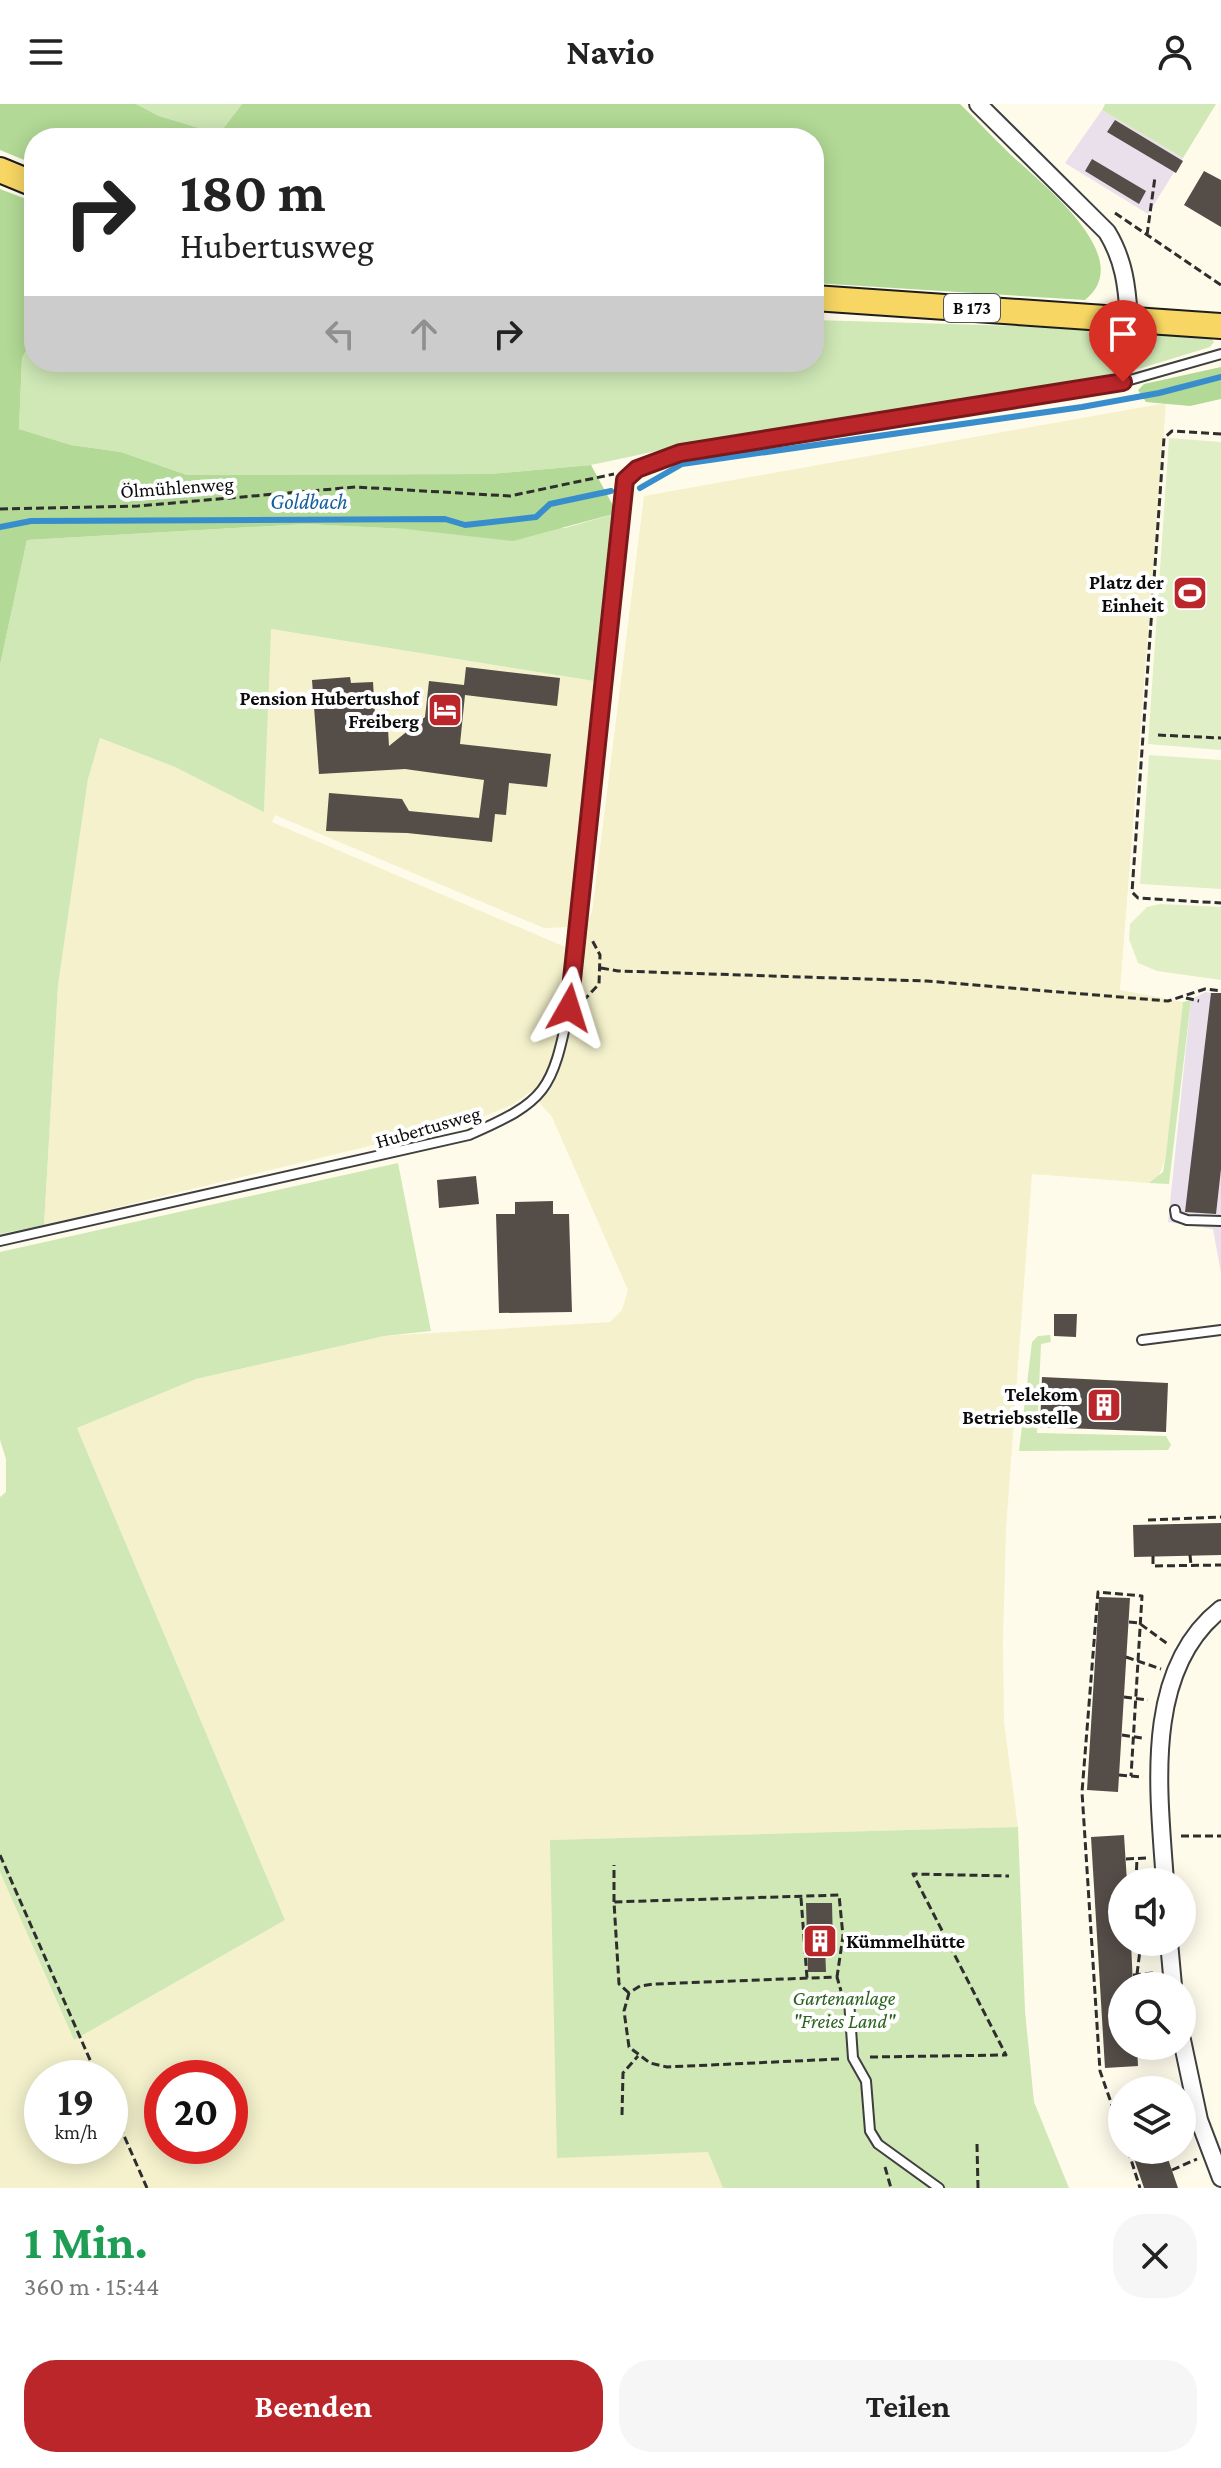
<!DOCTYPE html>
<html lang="de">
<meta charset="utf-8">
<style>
body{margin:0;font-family:"Crimson Pro",serif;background:#f6f6f6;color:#222;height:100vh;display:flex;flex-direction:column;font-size:30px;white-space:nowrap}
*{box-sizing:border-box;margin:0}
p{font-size:26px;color:#767676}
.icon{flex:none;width:44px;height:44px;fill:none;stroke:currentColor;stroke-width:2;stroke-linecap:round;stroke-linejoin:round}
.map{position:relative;height:2084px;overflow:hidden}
.sheet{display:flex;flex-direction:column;background:#fff;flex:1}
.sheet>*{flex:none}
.banner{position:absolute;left:24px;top:24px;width:800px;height:244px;border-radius:32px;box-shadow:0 4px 20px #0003;background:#fff;color:#222;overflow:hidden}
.fabs{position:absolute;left:1108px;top:1764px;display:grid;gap:16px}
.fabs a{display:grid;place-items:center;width:88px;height:88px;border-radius:50%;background:#fff;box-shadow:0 4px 20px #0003;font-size:40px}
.speed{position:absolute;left:24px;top:1956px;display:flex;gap:16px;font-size:40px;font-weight:700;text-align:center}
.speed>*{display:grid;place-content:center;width:104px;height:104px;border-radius:50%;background:#fff;box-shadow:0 4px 20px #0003;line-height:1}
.speed small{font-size:20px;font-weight:400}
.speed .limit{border:12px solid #d22;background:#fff;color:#111}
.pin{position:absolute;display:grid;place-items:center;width:68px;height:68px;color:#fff;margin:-82px -34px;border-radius:50% 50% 50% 0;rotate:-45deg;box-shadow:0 0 8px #0007}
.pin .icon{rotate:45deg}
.me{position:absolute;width:88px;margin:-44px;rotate:6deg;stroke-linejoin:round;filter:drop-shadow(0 0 6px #0008)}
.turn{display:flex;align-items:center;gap:28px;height:168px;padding:0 24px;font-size:36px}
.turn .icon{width:104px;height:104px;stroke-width:2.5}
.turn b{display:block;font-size:56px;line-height:68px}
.lanes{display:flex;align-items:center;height:76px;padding:0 24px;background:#0003;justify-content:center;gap:40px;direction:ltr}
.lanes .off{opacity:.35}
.round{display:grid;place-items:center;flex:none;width:84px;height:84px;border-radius:32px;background:#f6f6f6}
.overview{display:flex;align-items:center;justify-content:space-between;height:136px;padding:0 24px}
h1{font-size:48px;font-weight:700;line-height:60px;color:#1e9e55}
.cta{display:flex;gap:16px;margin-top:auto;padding:16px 24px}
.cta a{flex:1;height:92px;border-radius:32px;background:#ba262a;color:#fff;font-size:32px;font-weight:700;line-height:92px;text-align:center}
.cta a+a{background:#f6f6f6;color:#222}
header{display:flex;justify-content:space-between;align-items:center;height:104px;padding:0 24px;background:#fff;font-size:36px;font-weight:700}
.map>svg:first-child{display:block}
.industrial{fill:#eae0eb}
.farmland{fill:#f4f1cc;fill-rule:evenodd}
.green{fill:#cfe8b6}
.forest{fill:#b2d995}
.pitch{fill:#e1efc7}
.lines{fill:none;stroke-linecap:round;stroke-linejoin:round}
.stream{stroke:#388ecc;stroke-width:6}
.building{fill:#544d48}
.lane-casing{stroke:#3f3f3f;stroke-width:12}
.street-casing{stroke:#3f3f3f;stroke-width:20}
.primary-casing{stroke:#1d1d1d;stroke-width:28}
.path{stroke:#2e2e2e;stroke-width:3;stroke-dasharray:8 4;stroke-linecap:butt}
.lane{stroke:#fff;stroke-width:8}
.street{stroke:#fff;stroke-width:16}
.primary{stroke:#f7d663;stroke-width:24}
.route-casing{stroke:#79191b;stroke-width:20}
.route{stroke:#ba262a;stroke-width:14}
.labels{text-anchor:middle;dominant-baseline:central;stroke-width:8;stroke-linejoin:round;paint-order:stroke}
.shield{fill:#fff;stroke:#555;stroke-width:2}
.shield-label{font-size:18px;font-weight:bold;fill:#0c0c0c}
.street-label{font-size:20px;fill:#0c0c0c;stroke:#fff}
.poi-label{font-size:20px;font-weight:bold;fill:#0c0c0c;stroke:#fff;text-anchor:end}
.park-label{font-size:20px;font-style:italic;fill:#2a621d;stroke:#fff}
.water-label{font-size:22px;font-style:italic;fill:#175f9c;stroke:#fff}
</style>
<header><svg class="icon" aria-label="menu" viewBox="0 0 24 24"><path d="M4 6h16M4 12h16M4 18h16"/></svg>Navio<svg class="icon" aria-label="person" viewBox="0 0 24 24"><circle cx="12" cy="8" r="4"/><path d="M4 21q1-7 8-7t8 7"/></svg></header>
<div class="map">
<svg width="1221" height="2084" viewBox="0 0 1221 2084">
<rect width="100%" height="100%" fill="#fffbeb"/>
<!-- industrial -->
<path class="industrial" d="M1102 6 1183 54 1148 110 1065 59Z
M1205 888 1221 890V1169L1213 1125 1168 1118 1191 896Z"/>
<!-- farmland -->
<path class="farmland" d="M1166 299 1120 886 1183 898 1167 1051 1157 1076 1149 1079 1032 1070 1006 1425 1003 1538 1004 1618 1018 1723 550 1736 708 2048 723 2084H0V1768L74 1936 285 1816 77 1324 196 1275 384 1232 610 1218 622 1206 628 1186 552 1013 530 988 512 1001 472 1017 44 1121 58 881 88 675 100 634 175 663 264 707 270 525 594 577 568 823 544 824 275 711 272 718 570 845 592 808 644 392ZM42 1974H110V2042H42ZM162 1974H230V2042H162Z"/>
<!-- green -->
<path class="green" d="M136 0H242L219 30 159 12Z
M1105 0H1216L1183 54 1102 6Z
M814 216 1052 223 1211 234 1214 238 1210 243 1142 264 896 313 732 331 591 361 490 370 187 371 121 348 71 341 19 325 22 254 34 233V258H814Z
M617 409 594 577 271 525 264 708 175 663 100 634 88 675 58 881 44 1121 0 1130V561L27 436 306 420 406 425 565 424Z
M1191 896 1169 1080 1149 1079 1163 1068 1166 1051 1183 898Z
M398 1059 431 1227 384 1232 196 1275 77 1324 285 1816 74 1936 0 1768V1393L6 1388V1355L0 1336V1148Z
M1050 1231 1051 1238 1041 1240 1037 1329 1166 1332 1171 1341 1168 1346 1019 1347 1032 1238 1038 1232Z
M1018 1723 1025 1907 1034 1998 1069 2084H723L708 2048 557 2054 550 1736Z"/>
<!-- forest -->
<path class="forest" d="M0 0H136L159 12 219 30 242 0H960C977 16 992 33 1009 49 1039 78 1139 153 1085 196L814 179V34H34V60L0 46Z
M0 85 34 98V233L22 254 19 325 71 341 121 348 187 371 490 370 591 361 617 409 513 437 406 425 306 420 27 436 0 561Z
M1221 263V295L1190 302 1146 298 1138 286 1144 280Z"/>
<!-- pitch -->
<path class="pitch" d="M1169 334 1221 338V646L1148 640Z
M1149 651 1221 656V785L1140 780Z
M1160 800 1221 803V876L1157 867 1138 859 1129 835 1130 820 1147 803Z"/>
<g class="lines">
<!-- stream -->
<path class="stream" d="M640 384 682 360 1082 303 1159 289 1221 273
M0 423 31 417 445 415 465 421 536 413 550 400 611 387"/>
</g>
<!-- building -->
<path class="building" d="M1115 16 1183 57 1176 69 1107 28Z
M1092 55 1146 87 1139 100 1085 67Z
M1204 67 1221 76V123L1184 101Z
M466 563 560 574 557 602 465 591 460 640 551 650 547 683 509 679 506 711 495 710 492 738 407 729 326 727 329 689 402 695 409 707 479 714 484 676 405 665 319 670 312 576 350 573 351 579 373 578 376 626 388 625 389 642 425 613 429 577 464 581Z
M1211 889H1221V1065L1216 1110 1185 1108Z
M476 1072 479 1100 439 1104 437 1076Z
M553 1097V1110H569L572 1208 499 1209 496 1110H515V1098Z
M1054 1210H1077L1076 1233 1054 1232Z
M1042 1273 1168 1279 1166 1328 1040 1323Z
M1221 1419V1451L1134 1453 1133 1421Z
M1099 1493 1130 1494 1118 1688 1087 1686Z
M1124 1731 1127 1778H1122V1838H1131L1133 1882H1122V1942H1137L1138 1962 1105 1964 1091 1733Z
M806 1799H832L833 1842H825L826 1868H808Z
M1131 2046H1165L1178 2084H1144Z"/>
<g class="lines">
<!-- lane casing -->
<g class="lane-casing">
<path id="lane" d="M1175 1106 1176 1112 1187 1116 1221 1117
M0 1137 469 1031C547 997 552 987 569 904L625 376 637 365 680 349 1123 278 1221 250
M1142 1236 1221 1226
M849 1896 853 1954 866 1977 870 2027 878 2040 939 2084"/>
</g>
<!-- street casing -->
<g class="street-casing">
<path id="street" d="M978 0 1107 128C1124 156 1127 182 1129 215
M1165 1778C1159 1689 1142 1567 1221 1505
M1169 1838 1173 1882
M1182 1936 1199 2016 1221 2074"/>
</g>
<!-- primary casing -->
<g class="primary-casing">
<path id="primary" d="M0 66 34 80
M814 194 1221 222"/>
</g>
<!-- path -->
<path class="path" d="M1115 109 1221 181
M1147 131 1155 73
M1221 330 1172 327 1164 334 1132 788 1138 794 1221 799
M0 405 138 402 356 383 510 392 614 370
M1158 631 1221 634
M601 864 618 867 927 877 1168 897 1205 885 1221 887
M1186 894 1199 897
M583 897 599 880 600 851 591 834
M1148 1416 1221 1413
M1190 1451 1191 1461
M1153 1452V1462L1221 1461
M1129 1518 1139 1519 1169 1541
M1126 1553 1161 1565
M1124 1593 1148 1596
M1122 1631 1142 1634
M1119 1671 1143 1673
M1181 1732H1221
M0 1751 98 1974
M1126 1755 1146 1754
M1136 1778 1137 1754
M801 1794 807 1874
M614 1798V1761
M1137 1870 1141 1838
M1143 1870 1144 1882
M1133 1871 1153 1869
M629 1889 619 1880 614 1798 839 1791 843 1832 837 1873
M1137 1947 1165 1942
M870 1953 1006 1951 913 1770 1009 1772
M839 1955 667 1963 650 1959 629 1943 624 1907 629 1889 640 1882 654 1880 837 1873 841 1887
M110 2000 147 2084
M622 2011 623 1969 638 1952
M1122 2030 1100 1967 1082 1688 1098 1488 1142 1492 1131 1672
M977 2040 978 2084
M1128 2046 1140 2084
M885 2063 891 2084
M1172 2066 1197 2055"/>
<!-- lane -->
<use href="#lane" class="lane"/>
<!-- street -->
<use href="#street" class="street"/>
<!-- primary -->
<use href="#primary" class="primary"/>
</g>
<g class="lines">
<!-- route casing -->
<g class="route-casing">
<path id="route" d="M569 904 625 376 637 365 680 349 1123 278"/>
</g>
<!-- route -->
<use href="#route" class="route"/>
</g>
<!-- icons -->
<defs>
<g id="stadium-square" transform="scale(1.8)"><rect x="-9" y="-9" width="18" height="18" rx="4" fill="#ba262a" stroke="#fff"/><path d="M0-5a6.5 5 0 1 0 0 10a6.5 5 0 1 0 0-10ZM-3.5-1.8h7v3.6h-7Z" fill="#fff"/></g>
<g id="hotel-square" transform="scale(1.8)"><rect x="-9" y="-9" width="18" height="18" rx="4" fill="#ba262a" stroke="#fff"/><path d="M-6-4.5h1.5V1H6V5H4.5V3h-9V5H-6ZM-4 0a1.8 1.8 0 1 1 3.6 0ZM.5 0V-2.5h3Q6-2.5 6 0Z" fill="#fff"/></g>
<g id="building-square" transform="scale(1.8)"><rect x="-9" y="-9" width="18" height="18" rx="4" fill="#ba262a" stroke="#fff"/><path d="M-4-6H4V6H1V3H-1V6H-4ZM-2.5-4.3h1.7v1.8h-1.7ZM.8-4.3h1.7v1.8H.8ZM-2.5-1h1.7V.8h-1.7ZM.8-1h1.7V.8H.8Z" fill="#fff"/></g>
</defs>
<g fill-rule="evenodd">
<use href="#stadium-square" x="1190" y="489"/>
<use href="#hotel-square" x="445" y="606"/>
<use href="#building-square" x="1104" y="1301"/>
<use href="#building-square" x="820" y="1837"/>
</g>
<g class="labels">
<!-- shield labels -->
<rect class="shield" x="944" y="190" width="56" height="28" rx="6"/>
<g class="shield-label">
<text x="972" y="204">B 173</text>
</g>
<!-- street labels -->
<g class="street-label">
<text transform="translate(177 383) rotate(-4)">Ölmühlenweg</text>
<text transform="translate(428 1023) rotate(-16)">Hubertusweg</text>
</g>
<!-- poi labels -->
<g class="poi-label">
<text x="1164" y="478">Platz der<tspan x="1164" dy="23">Einheit</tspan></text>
<text x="419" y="594">Pension Hubertushof<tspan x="419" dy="23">Freiberg</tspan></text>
<text x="1078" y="1290">Telekom<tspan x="1078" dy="23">Betriebsstelle</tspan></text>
<text x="846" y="1837" text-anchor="start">Kümmelhütte</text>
</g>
<!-- park labels -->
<g class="park-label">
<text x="844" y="1894">Gartenanlage<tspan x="844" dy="23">"Freies Land"</tspan></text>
</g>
<!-- water labels -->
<g class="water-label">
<text x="309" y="397">Goldbach</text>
</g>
</g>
</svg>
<div class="fabs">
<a><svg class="icon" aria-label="sound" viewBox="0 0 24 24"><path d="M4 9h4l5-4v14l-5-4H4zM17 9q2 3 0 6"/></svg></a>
<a><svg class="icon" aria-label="search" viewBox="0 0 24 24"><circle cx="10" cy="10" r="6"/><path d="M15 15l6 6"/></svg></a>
<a><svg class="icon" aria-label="layers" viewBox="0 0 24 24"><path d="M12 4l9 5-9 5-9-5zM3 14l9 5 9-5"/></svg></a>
</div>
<div class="speed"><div>19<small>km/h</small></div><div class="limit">20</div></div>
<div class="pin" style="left:1123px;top:278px;background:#d93025"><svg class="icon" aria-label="arrive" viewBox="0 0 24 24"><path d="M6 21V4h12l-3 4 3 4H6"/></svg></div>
<svg class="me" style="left:569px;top:904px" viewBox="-20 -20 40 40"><path d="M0-17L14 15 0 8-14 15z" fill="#ba262a" stroke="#fff" stroke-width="4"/></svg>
<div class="banner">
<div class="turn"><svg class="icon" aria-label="right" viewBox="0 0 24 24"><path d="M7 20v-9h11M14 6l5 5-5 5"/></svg><div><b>180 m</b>Hubertusweg</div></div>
<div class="lanes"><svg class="icon off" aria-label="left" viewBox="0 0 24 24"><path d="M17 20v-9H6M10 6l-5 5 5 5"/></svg><svg class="icon off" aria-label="ahead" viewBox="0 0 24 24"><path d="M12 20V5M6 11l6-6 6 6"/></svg><svg class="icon" aria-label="right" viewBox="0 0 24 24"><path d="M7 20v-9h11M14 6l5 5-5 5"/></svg></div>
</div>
</div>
<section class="sheet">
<div class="overview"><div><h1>1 Min.</h1><p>360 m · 15:44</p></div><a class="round"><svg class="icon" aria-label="close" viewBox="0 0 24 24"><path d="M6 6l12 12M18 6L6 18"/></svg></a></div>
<div class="cta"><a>Beenden</a><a>Teilen</a></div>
</section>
